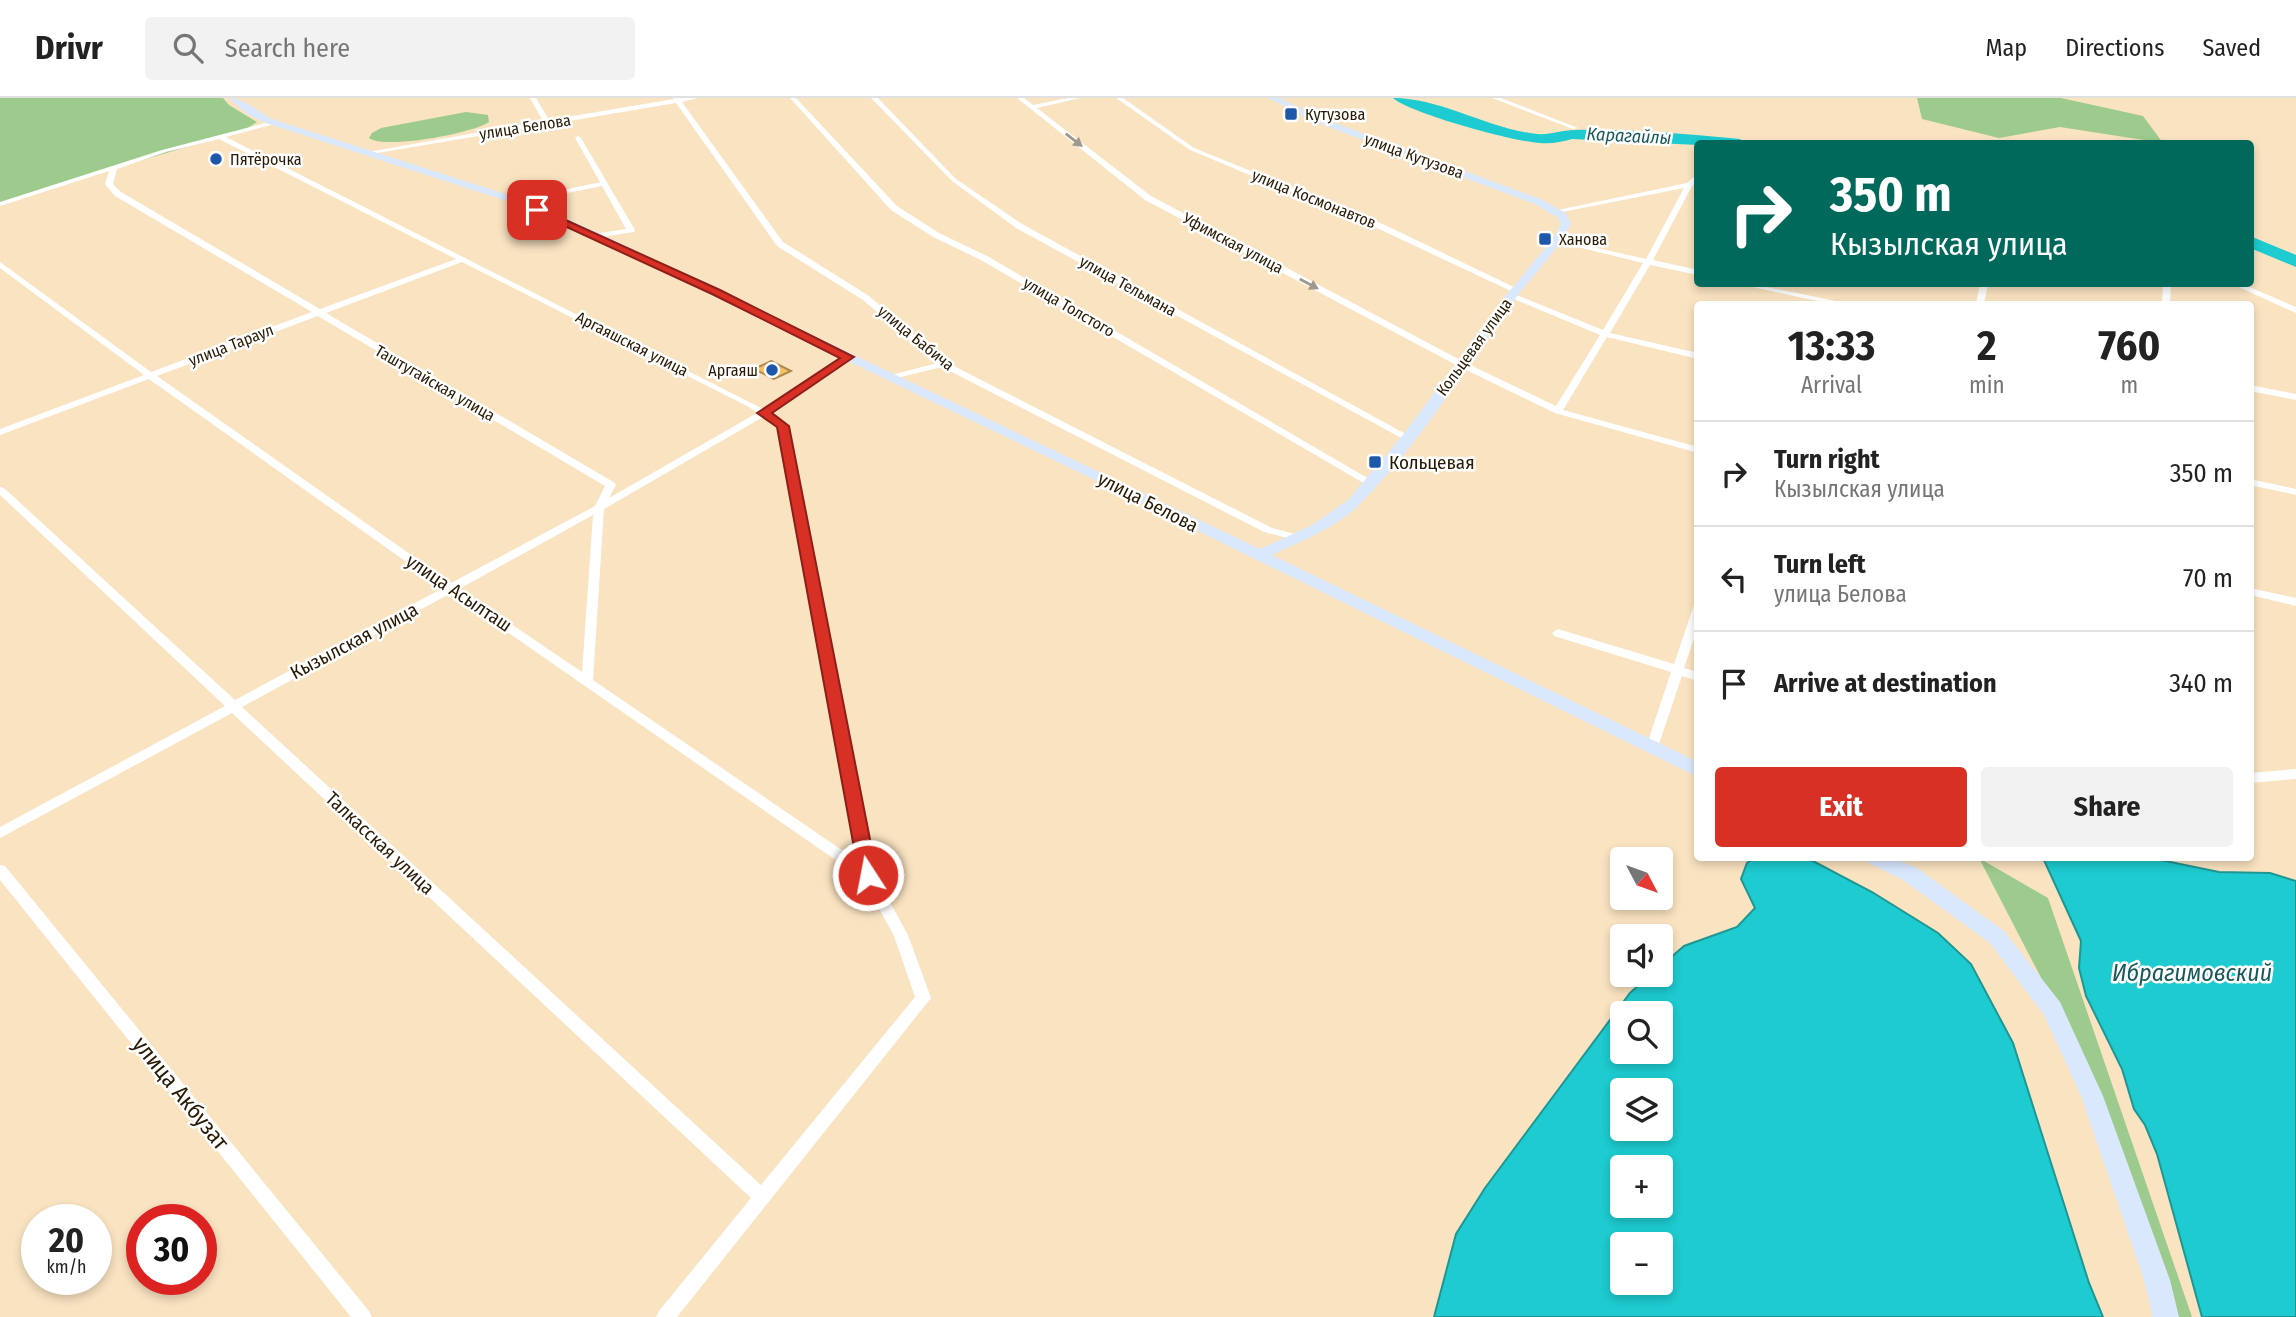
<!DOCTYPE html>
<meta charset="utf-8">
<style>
body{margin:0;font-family:"Fira Sans Condensed",sans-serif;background:#f2f2f2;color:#222;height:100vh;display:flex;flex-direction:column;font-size:26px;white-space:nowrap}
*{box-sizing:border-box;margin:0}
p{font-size:23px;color:#767676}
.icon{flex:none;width:38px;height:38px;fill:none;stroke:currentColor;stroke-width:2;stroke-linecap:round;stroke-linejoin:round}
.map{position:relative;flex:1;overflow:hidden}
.sheet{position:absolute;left:1694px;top:203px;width:560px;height:560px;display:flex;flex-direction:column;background:#fff;border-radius:7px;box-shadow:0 4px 10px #0003}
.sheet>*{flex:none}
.guide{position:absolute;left:1694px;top:42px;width:560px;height:147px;border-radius:7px;box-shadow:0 4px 10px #0003;background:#00695c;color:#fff;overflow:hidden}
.needle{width:46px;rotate:131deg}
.fabs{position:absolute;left:1610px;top:749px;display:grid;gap:14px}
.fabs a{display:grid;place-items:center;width:63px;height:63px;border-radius:7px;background:#fff;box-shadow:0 4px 10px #0003;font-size:35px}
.speed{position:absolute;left:21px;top:1106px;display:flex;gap:14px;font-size:35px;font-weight:700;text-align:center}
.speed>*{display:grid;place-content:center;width:91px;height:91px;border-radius:50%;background:#fff;box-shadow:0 4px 10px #0003;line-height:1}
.speed small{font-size:18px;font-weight:400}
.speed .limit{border:10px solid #d22;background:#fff;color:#111}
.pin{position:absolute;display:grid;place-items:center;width:60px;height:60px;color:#fff;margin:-30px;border-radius:14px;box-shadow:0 4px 10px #0006}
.me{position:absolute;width:77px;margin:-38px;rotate:349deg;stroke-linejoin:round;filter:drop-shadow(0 0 5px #0008)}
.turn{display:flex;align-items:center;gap:24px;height:147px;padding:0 21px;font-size:32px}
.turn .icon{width:91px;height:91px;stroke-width:2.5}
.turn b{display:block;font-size:49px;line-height:60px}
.eta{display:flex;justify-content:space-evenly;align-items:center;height:119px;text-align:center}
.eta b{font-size:42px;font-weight:700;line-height:49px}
.action{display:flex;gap:14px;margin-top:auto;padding:14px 21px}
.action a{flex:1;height:80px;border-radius:7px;background:#d93025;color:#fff;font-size:28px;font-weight:700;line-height:80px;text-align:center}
.action a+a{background:#f2f2f2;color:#222}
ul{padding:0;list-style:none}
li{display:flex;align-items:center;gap:21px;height:105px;padding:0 21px;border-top:2px solid #e0e0e0}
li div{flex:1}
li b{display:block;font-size:26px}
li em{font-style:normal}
header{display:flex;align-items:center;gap:42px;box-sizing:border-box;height:98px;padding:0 35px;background:#fff;border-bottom:2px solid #e0e0e0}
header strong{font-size:33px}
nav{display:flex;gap:38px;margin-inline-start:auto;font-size:24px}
.search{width:490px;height:63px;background:#f2f2f2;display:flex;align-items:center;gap:18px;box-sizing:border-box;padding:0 24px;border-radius:7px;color:#767676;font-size:26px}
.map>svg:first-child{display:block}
.green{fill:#9dcb8d}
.water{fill:#1dcbd0;stroke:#209693;stroke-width:2;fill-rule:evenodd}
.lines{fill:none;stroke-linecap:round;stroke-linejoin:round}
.river{fill:#1dcbd0;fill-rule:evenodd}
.building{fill:#f7bf63;stroke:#ac8951;stroke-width:2}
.minor{fill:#fff;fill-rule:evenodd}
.secondary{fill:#dae8fd;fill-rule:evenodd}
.oneway{fill:#9e988e}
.route{fill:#d93025;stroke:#8d1f18;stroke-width:2}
.poi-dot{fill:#1e58aa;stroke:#fff;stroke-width:2.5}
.labels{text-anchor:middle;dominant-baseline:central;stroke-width:5;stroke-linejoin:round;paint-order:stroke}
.far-poi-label{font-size:16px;fill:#281a04;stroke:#fff;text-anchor:start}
.far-street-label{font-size:16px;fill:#281a04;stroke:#fff}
.far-water-label{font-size:18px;font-style:italic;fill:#19595b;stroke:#fff}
.poi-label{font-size:19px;fill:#281a04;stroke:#fff;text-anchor:start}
.street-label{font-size:19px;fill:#281a04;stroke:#fff}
.near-street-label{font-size:23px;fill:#281a04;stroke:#fff}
.near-water-label{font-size:24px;font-style:italic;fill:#19595b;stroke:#fff}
</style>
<header>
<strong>Drivr</strong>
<div class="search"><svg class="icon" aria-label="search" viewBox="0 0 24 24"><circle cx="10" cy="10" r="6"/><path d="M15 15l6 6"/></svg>Search here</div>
<nav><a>Map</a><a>Directions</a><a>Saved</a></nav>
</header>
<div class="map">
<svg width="2296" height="1219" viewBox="0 0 2296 1219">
<rect width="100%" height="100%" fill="#fae3c1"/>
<!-- green -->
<path class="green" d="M0 0H223L229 7 257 24 246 31 0 105Z
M1917 0H2061L2143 18 2163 45 2060 29 1999 40 1922 21Z
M466 14 488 17 489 24C474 35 384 52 369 40L372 35 381 30Z
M1979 760 2048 800 2192 1219H2164L2050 897Z"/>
<!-- water -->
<path class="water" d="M1754 760H1801L1813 763 1872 794 1938 835 1971 866 2013 945 2089 1185 2103 1219H1434L1456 1136 1485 1090 1630 895 1650 877H1661V868L1684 848 1737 829 1755 810 1741 781 1747 765ZM1622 915H1661V954H1622ZM1622 992H1661V1031H1622ZM1622 1069H1661V1108H1622ZM1622 1146H1661V1185H1622Z
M2043 760H2151L2219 774 2270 775 2296 783V1219H2202L2157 1056 2145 1027 2134 1011 2122 971 2086 898 2079 870 2081 843Z"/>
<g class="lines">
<!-- river -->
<path class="river" d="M1393 0C1442 0 1488 31 1537 36 1551 37 1562 32 1574 32 1629 31 1685 36 1740 41L1747 46 1698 47 1572 41C1561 44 1552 46 1540 45 1515 44 1409 15 1393 0Z
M2250 138 2296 157V169L2250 150Z"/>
</g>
<!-- building -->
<path class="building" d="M771 263 791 273 774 281 754 271Z"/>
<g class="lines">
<!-- minor -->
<path class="minor" d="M530 0H536L549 22 674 1 673 0H697L682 4 783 144 869 198 946 264 1272 430 1299 437 1300 439 1295 442 1264 434 942 269 888 282V278L937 265 863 202 777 148 676 5 551 26 548 28 545 27 371 56 368 54 543 23Z
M790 0H796L897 108 939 135 987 158 1376 385 1375 387H1367L981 162 933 139 891 112Z
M871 0H878L956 81 1022 126 1413 340 1411 342H1405L1016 130 952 83Z
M1017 0H1024L1033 7 1068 0H1080L1037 10 1151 98 1464 264 1556 308 1600 237 1507 198 1514 196 1603 232 1643 165 1553 143 1557 141 1646 161 1684 90 1557 115 1553 113 1687 85 1698 75V82L1692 88 1653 162 1698 172V177L1650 167 1610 235 1698 255V261L1607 239 1563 312 1698 349V355L1555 315 1458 268 1145 102Z
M1116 0H1123L1194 50 1385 127 1520 192 1513 194 1379 131 1190 52Z
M1492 0H1501L1578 30 1573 31Z
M273 23 275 24V26L226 39 763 311 846 257 853 259 769 315 787 328 875 777 908 837 931 900 677 1219H656L659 1213 751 1100 232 615 0 740V729L225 608 0 397V389L4 390 235 602 443 490 149 281 0 337V331L144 277 0 170V164L151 274 312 214 115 98 105 86 109 73 0 108V104L162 52ZM219 41 456 161 320 211 121 94 113 86 117 71 166 54ZM462 164 749 309 757 315 609 400 616 387 615 385 326 215ZM318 218 605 388 595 408 451 485 157 278ZM763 319 777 329 858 763 593 582 604 411ZM593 417 582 574 459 491ZM451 495 863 781 894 838 915 899 761 1087 242 609Z
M578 38 581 40 635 132 634 134 594 140V136L626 131 602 88 517 105 513 103 600 84 575 40Z
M1739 186H1752L1841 204 1845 206H1831Z
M1980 186H1988L1984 206H1976Z
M2163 186H2171L2170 206H2162Z
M2232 186H2242L2296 209V215Z
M2250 287 2296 296V302L2250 293Z
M2250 381 2296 391V397L2250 387Z
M2250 490 2296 500V508L2250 497Z
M1694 507H1698V529L1684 570 1698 574V583L1682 578 1658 649 1652 654 1648 652 1646 649 1671 574 1554 538 1552 535 1558 531 1674 566Z
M2296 671V681L2250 685V675Z
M0 767 5 768 369 1213 372 1219H351L0 782Z"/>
<!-- secondary -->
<path class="secondary" d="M229 0C244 0 258 14 272 21L521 101 601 136 1260 451 1312 427 1348 402 1403 337 1507 196 1552 142 1561 126 1558 120 1535 106 1318 25 1268 0H1279L1324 21 1543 102 1567 116 1571 126C1556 156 1530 179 1511 207 1463 274 1418 348 1359 407 1336 430 1301 443 1272 457L1698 664V679L1060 365 593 140 513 105 266 25 247 16Z
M1866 760H1893L1917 770 2004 833 2060 904 2103 998 2170 1182 2179 1219H2153L2144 1182 2081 998 2044 917 1990 845 1903 782 1869 765Z"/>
</g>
<!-- one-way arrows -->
<defs><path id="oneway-solid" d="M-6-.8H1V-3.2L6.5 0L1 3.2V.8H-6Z" transform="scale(1.75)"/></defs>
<g class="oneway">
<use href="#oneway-solid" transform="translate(1074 42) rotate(38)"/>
<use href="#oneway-solid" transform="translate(1309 186) rotate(28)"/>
</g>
<!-- route -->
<path class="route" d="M537 109 720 192 854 259 772 315 789 328 877 777 874 782H861L859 777 777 329 757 315 840 260 712 196 534 114 532 112Z"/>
<!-- markers -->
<g class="poi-dot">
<rect x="1284" y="9" width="14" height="14" rx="3.5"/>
<circle cx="216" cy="61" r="7"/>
<rect x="1538" y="134" width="14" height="14" rx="3.5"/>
<circle cx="772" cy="272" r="7"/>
<rect x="1368" y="357" width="14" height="14" rx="3.5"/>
</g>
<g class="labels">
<!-- far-poi labels -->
<g class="far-poi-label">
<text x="1305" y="16">Кутузова</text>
<text x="230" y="61">Пятёрочка</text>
<text x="1559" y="141">Ханова</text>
<text x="758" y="272" text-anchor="end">Аргаяш</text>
</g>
<!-- far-street labels -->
<g class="far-street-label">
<text transform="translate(525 29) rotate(-9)">улица Белова</text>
<text transform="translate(1414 58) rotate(20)">улица Кутузова</text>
<text transform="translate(1314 101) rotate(22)">улица Космонавтов</text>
<text transform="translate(1233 145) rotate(28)">Уфимская улица</text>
<text transform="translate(1128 188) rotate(29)">улица Тельмана</text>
<text transform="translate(1069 209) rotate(30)">улица Толстого</text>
<text transform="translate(916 240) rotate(39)">улица Бабича</text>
<text transform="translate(632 246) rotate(27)">Аргаяшская улица</text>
<text transform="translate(231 247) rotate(-21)">улица Тараул</text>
<text transform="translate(1474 249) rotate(-54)">Кольцевая улица</text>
<text transform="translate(435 285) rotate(30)">Таштугайская улица</text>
</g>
<!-- far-water labels -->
<g class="far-water-label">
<text transform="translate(1629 38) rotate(3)">Карагайлы</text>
</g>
<!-- poi labels -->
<g class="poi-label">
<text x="1389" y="364">Кольцевая</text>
</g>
<!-- street labels -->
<g class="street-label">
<text transform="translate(1148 404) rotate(27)">улица Белова</text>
<text transform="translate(459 495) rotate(34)">улица Асылташ</text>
<text transform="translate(354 543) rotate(-28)">Кызылская улица</text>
<text transform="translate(380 745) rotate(43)">Талкасская улица</text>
</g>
<!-- near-street labels -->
<g class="near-street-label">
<text transform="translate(181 995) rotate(51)">улица Акбузат</text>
</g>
<!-- near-water labels -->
<g class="near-water-label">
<text x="2192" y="875">Ибрагимовский</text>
</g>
</g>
</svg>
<div class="fabs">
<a><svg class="needle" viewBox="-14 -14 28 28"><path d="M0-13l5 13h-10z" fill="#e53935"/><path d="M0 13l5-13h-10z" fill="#767676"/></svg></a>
<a><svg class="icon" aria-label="sound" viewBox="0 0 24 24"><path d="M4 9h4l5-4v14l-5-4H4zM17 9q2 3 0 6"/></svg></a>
<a><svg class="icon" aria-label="search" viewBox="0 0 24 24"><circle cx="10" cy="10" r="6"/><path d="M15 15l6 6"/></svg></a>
<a><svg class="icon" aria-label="layers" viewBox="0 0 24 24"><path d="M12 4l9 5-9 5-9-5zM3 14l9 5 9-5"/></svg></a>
<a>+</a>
<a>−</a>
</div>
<div class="speed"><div>20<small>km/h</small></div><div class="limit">30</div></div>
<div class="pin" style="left:537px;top:112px;background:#d93025"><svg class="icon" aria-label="arrive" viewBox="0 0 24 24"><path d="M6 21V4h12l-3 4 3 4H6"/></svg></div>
<svg class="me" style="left:868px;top:777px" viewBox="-20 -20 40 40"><circle r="17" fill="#d93025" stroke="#fff" stroke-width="3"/><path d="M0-11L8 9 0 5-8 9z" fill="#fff"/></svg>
<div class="guide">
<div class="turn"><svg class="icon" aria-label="right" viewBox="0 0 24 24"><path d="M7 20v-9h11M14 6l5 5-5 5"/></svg><div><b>350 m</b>Кызылская улица</div></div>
</div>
<section class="sheet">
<div class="eta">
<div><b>13:33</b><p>Arrival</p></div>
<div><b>2</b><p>min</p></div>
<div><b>760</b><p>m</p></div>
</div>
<ul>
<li><svg class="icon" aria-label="right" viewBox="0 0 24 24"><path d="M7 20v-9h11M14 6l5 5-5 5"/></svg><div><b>Turn right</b><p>Кызылская улица</p></div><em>350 m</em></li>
<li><svg class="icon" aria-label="left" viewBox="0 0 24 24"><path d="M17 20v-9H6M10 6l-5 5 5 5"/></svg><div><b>Turn left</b><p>улица Белова</p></div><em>70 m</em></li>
<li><svg class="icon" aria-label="arrive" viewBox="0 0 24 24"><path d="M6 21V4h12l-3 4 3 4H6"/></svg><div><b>Arrive at destination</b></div><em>340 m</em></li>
</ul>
<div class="action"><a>Exit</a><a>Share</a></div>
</section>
</div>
